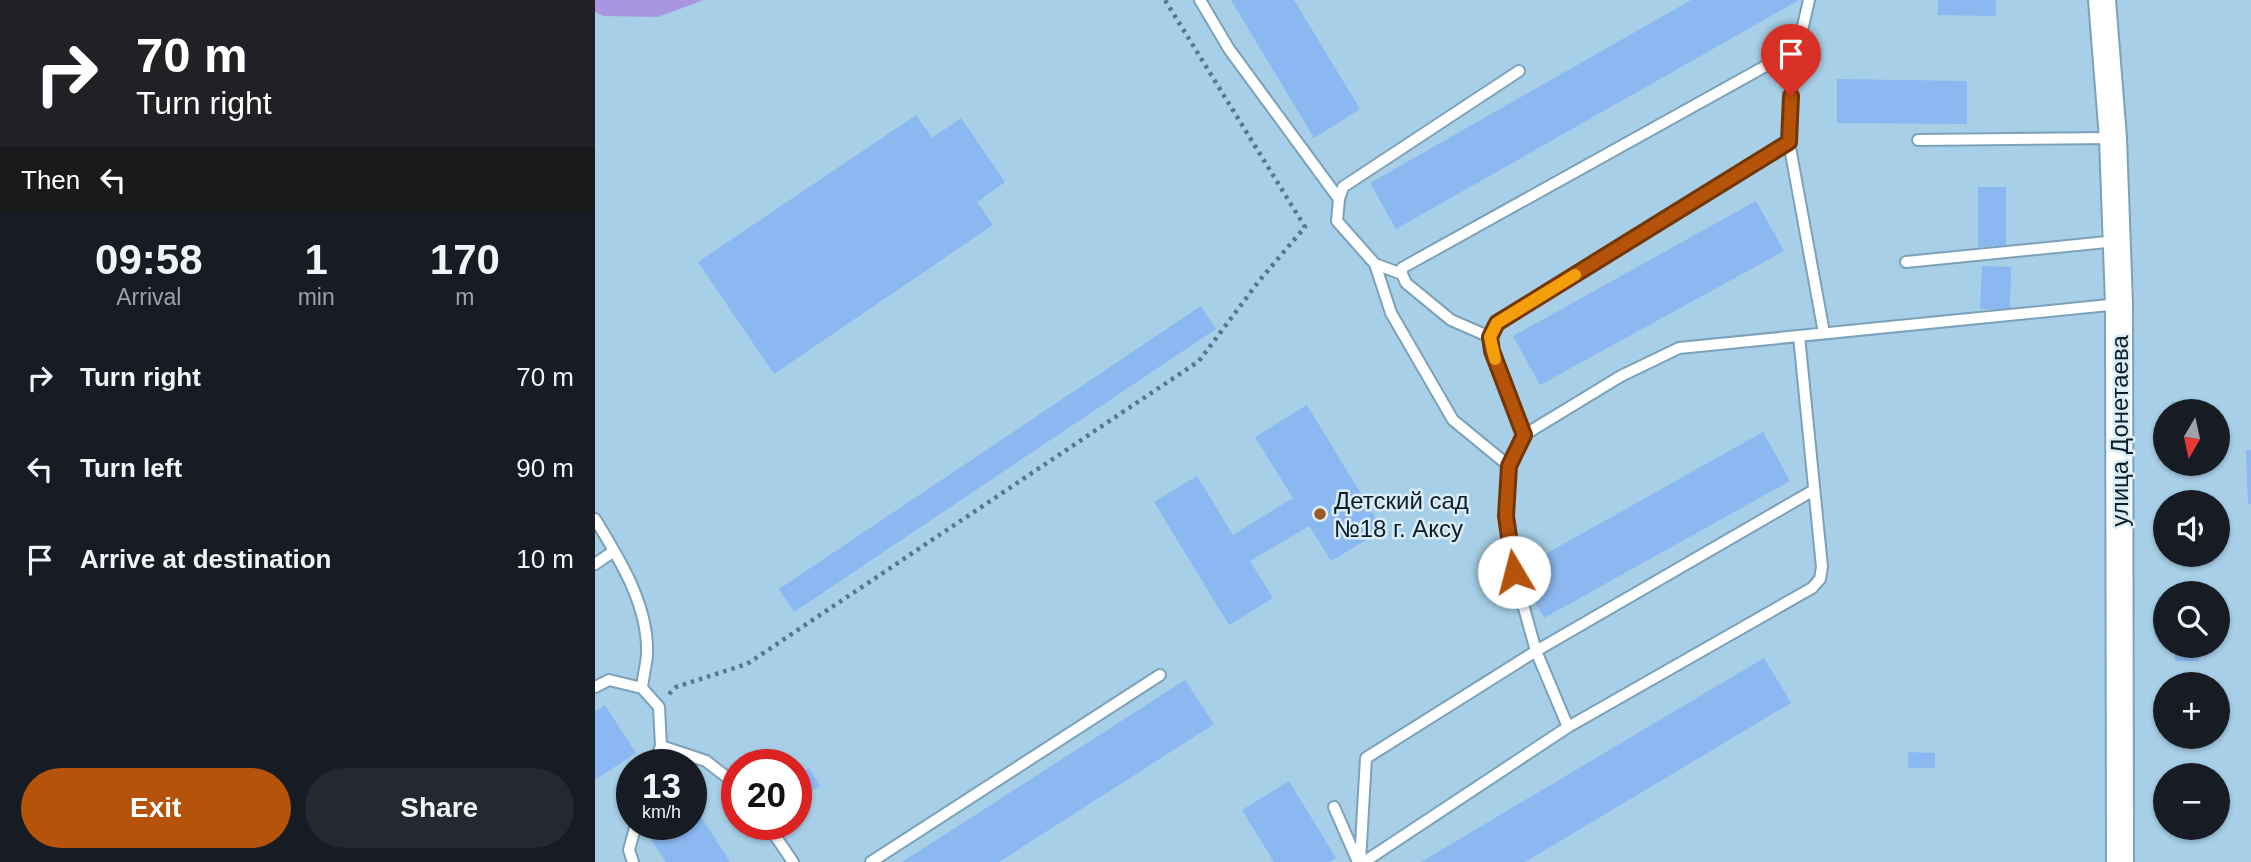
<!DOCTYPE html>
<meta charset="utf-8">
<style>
body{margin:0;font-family:Helvetica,sans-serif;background:#242831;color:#f1f3f6;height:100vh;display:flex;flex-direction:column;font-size:26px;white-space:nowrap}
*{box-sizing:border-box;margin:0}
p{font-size:23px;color:#9ea1a6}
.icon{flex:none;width:38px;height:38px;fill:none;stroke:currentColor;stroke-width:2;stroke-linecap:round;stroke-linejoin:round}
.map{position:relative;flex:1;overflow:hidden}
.sheet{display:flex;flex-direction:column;background:#171b24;width:595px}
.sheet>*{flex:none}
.hud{background:#202124;color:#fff;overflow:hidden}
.needle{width:46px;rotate:189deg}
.tools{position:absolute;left:1558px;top:399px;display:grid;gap:14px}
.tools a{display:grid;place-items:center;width:77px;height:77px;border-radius:50%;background:#171b24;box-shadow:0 2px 5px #0004;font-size:35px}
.speed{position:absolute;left:21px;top:749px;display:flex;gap:14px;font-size:35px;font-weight:700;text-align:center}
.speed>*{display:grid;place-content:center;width:91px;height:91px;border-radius:50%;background:#171b24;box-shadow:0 2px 5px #0004;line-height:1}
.speed small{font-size:18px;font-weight:400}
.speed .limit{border:10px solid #d22;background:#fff;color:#111}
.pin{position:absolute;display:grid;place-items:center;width:60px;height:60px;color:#fff;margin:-72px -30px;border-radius:50% 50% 50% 0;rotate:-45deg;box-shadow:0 0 7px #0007}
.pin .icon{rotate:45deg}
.me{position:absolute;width:77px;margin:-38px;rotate:352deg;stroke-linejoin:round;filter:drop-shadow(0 0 5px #0008)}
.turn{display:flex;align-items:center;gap:24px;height:147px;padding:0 21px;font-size:32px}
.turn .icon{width:91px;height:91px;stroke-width:2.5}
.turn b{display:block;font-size:49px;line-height:60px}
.then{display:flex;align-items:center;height:66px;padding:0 21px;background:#0003;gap:14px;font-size:26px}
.eta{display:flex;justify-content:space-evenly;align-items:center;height:119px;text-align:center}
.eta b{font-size:42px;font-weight:700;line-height:49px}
.cta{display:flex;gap:14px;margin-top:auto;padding:14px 21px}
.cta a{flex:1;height:80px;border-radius:42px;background:#b45309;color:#fff;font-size:28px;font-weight:700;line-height:80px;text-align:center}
.cta a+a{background:#242831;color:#f1f3f6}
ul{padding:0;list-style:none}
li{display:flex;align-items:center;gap:21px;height:91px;padding:0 21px}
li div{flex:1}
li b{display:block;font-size:26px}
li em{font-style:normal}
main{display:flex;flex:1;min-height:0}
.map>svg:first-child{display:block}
.green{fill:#a897e0}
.building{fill:#8bb8f0}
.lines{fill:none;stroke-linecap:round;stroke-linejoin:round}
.service-casing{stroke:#7ca2b9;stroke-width:14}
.tertiary-casing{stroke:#7ca2b9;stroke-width:30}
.path{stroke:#5b7687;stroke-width:4.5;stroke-dasharray:3.5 5;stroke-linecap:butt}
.service{stroke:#fff;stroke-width:10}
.tertiary{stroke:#fff;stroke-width:26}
.route-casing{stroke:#753606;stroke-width:18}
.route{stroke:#b45309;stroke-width:12}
.slow{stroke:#f59e0b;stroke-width:12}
.poi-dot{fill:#9c5a28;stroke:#d9edf9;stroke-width:2.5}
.labels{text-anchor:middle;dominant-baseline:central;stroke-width:5;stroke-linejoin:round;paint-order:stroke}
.street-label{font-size:24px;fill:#0e1d26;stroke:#d9edf9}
.poi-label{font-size:24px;fill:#0e1d26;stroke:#d9edf9;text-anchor:start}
</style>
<main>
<section class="sheet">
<div class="hud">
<div class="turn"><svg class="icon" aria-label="right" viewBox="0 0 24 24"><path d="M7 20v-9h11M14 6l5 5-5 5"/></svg><div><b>70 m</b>Turn right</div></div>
<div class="then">Then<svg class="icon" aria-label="left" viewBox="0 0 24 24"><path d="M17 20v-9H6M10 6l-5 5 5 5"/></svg></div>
</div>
<div class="eta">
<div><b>09:58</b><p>Arrival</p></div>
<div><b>1</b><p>min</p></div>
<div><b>170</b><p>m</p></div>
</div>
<ul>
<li><svg class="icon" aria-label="right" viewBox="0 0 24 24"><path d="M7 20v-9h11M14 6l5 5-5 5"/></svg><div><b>Turn right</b></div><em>70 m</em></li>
<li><svg class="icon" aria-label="left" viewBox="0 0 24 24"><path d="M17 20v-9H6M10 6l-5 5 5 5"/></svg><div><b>Turn left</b></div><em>90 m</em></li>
<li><svg class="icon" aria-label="arrive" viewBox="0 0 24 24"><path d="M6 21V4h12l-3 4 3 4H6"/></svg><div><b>Arrive at destination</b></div><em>10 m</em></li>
</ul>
<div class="cta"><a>Exit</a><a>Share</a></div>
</section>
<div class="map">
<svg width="1656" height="862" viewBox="0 0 1656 862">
<rect width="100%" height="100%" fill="#a7cfe7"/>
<!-- green -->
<path class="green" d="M0 0H109L63 17 8 16 0 12Z"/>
<!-- building -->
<path class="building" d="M636 0H699L765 109 719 138Z
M1096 0H1204L801 229 775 183Z
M1343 0H1401V16L1343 15Z
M1242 79 1372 81V124L1242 123Z
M321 115 337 138 366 118 410 182 382 202 398 225 179 374 103 262Z
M1383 187H1411V246L1383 247Z
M1161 201 1189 251 945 385 918 336Z
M1387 266 1416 267 1415 310 1385 309Z
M606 306 621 329 199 612 184 589Z
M1576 402H1599V411H1576Z
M712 405 788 530 736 561 714 526 655 561 678 598 634 625 559 502 602 476 638 535 698 498 660 437Z
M1168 432 1195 481 949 618 922 570Z
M1651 450H1656V504H1653Z
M1580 646H1604V661H1580Z
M1169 658 1196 703 930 862H826Z
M590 680 619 724 404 862H307Z
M10 705 41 753 0 780V711Z
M1313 752 1340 753V768H1313Z
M214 768 225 786 205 798 201 792V775Z
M694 781 741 858 734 862H679L647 810Z
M100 807 135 862H71L54 836 73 824H96V809Z"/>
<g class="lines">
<!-- service casing -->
<g class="service-casing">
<path id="service" d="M605 0 634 49 744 199
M1214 0 1208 26 1194 53 1197 73 1194 142 1229 333
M1323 140 1518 138
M1311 262 1522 241
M780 264 796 313 858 420 914 466
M807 274 780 264 742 221 744 199 748 187 924 71
M895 337 856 320 811 283 807 274V268L1194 53
M929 435 897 351 895 337 902 323 1194 142
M0 519C25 560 54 606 52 655 51 666 48 677 47 688
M0 564 19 551
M0 687 14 680 47 688 64 707 66 746 59 765
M973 727 941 651 919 572 911 516 914 466 929 435 1026 376 1084 348 1524 304
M66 746 111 761 142 785
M739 807 763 862
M172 824 198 862
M38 862 34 850 41 824
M276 862 565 675
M765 862 771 758 941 651 1219 490
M769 862 973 727 1217 588 1225 579 1227 567 1204 336"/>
</g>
<!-- tertiary casing -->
<g class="tertiary-casing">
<path id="tertiary" d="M1507 0 1518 138 1524 304 1525 862"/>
</g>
<!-- path -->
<path class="path" d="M74 694 81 687 152 664 604 361 664 281 710 227 570 0"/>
<!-- service -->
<use href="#service" class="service"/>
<!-- tertiary -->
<use href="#tertiary" class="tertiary"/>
</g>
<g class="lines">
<!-- route casing -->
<g class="route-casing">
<path id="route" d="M919 572 911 516 914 466 929 435 897 351 895 337 902 323 1194 142 1196 96"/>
</g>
<!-- route -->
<use href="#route" class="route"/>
<!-- slow -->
<path class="slow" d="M900 359 895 337 902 323 980 275"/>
</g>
<!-- markers -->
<circle class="poi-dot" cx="725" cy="514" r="7"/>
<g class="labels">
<!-- street labels -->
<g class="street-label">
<text transform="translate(1524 431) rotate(-90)">улица Донетаева</text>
</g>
<!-- poi labels -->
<g class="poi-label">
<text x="739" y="500">Детский сад<tspan x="739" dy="28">№18 г. Аксу</tspan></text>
</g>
</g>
</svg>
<div class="tools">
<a><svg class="needle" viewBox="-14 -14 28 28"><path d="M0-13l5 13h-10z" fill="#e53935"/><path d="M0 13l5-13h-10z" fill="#9ea1a6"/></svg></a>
<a><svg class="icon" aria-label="sound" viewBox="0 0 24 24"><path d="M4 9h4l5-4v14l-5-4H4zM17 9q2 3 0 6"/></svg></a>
<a><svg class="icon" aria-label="search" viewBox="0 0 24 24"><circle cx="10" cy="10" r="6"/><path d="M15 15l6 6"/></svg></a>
<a>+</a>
<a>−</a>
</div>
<div class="speed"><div>13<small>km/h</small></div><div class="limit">20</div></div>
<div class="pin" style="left:1196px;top:96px;background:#d93025"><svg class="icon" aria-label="arrive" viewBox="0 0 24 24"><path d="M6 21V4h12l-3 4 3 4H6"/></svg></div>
<svg class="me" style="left:919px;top:572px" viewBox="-20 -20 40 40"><circle r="19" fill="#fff"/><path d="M0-13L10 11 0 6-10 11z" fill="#b45309"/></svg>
</div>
</main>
